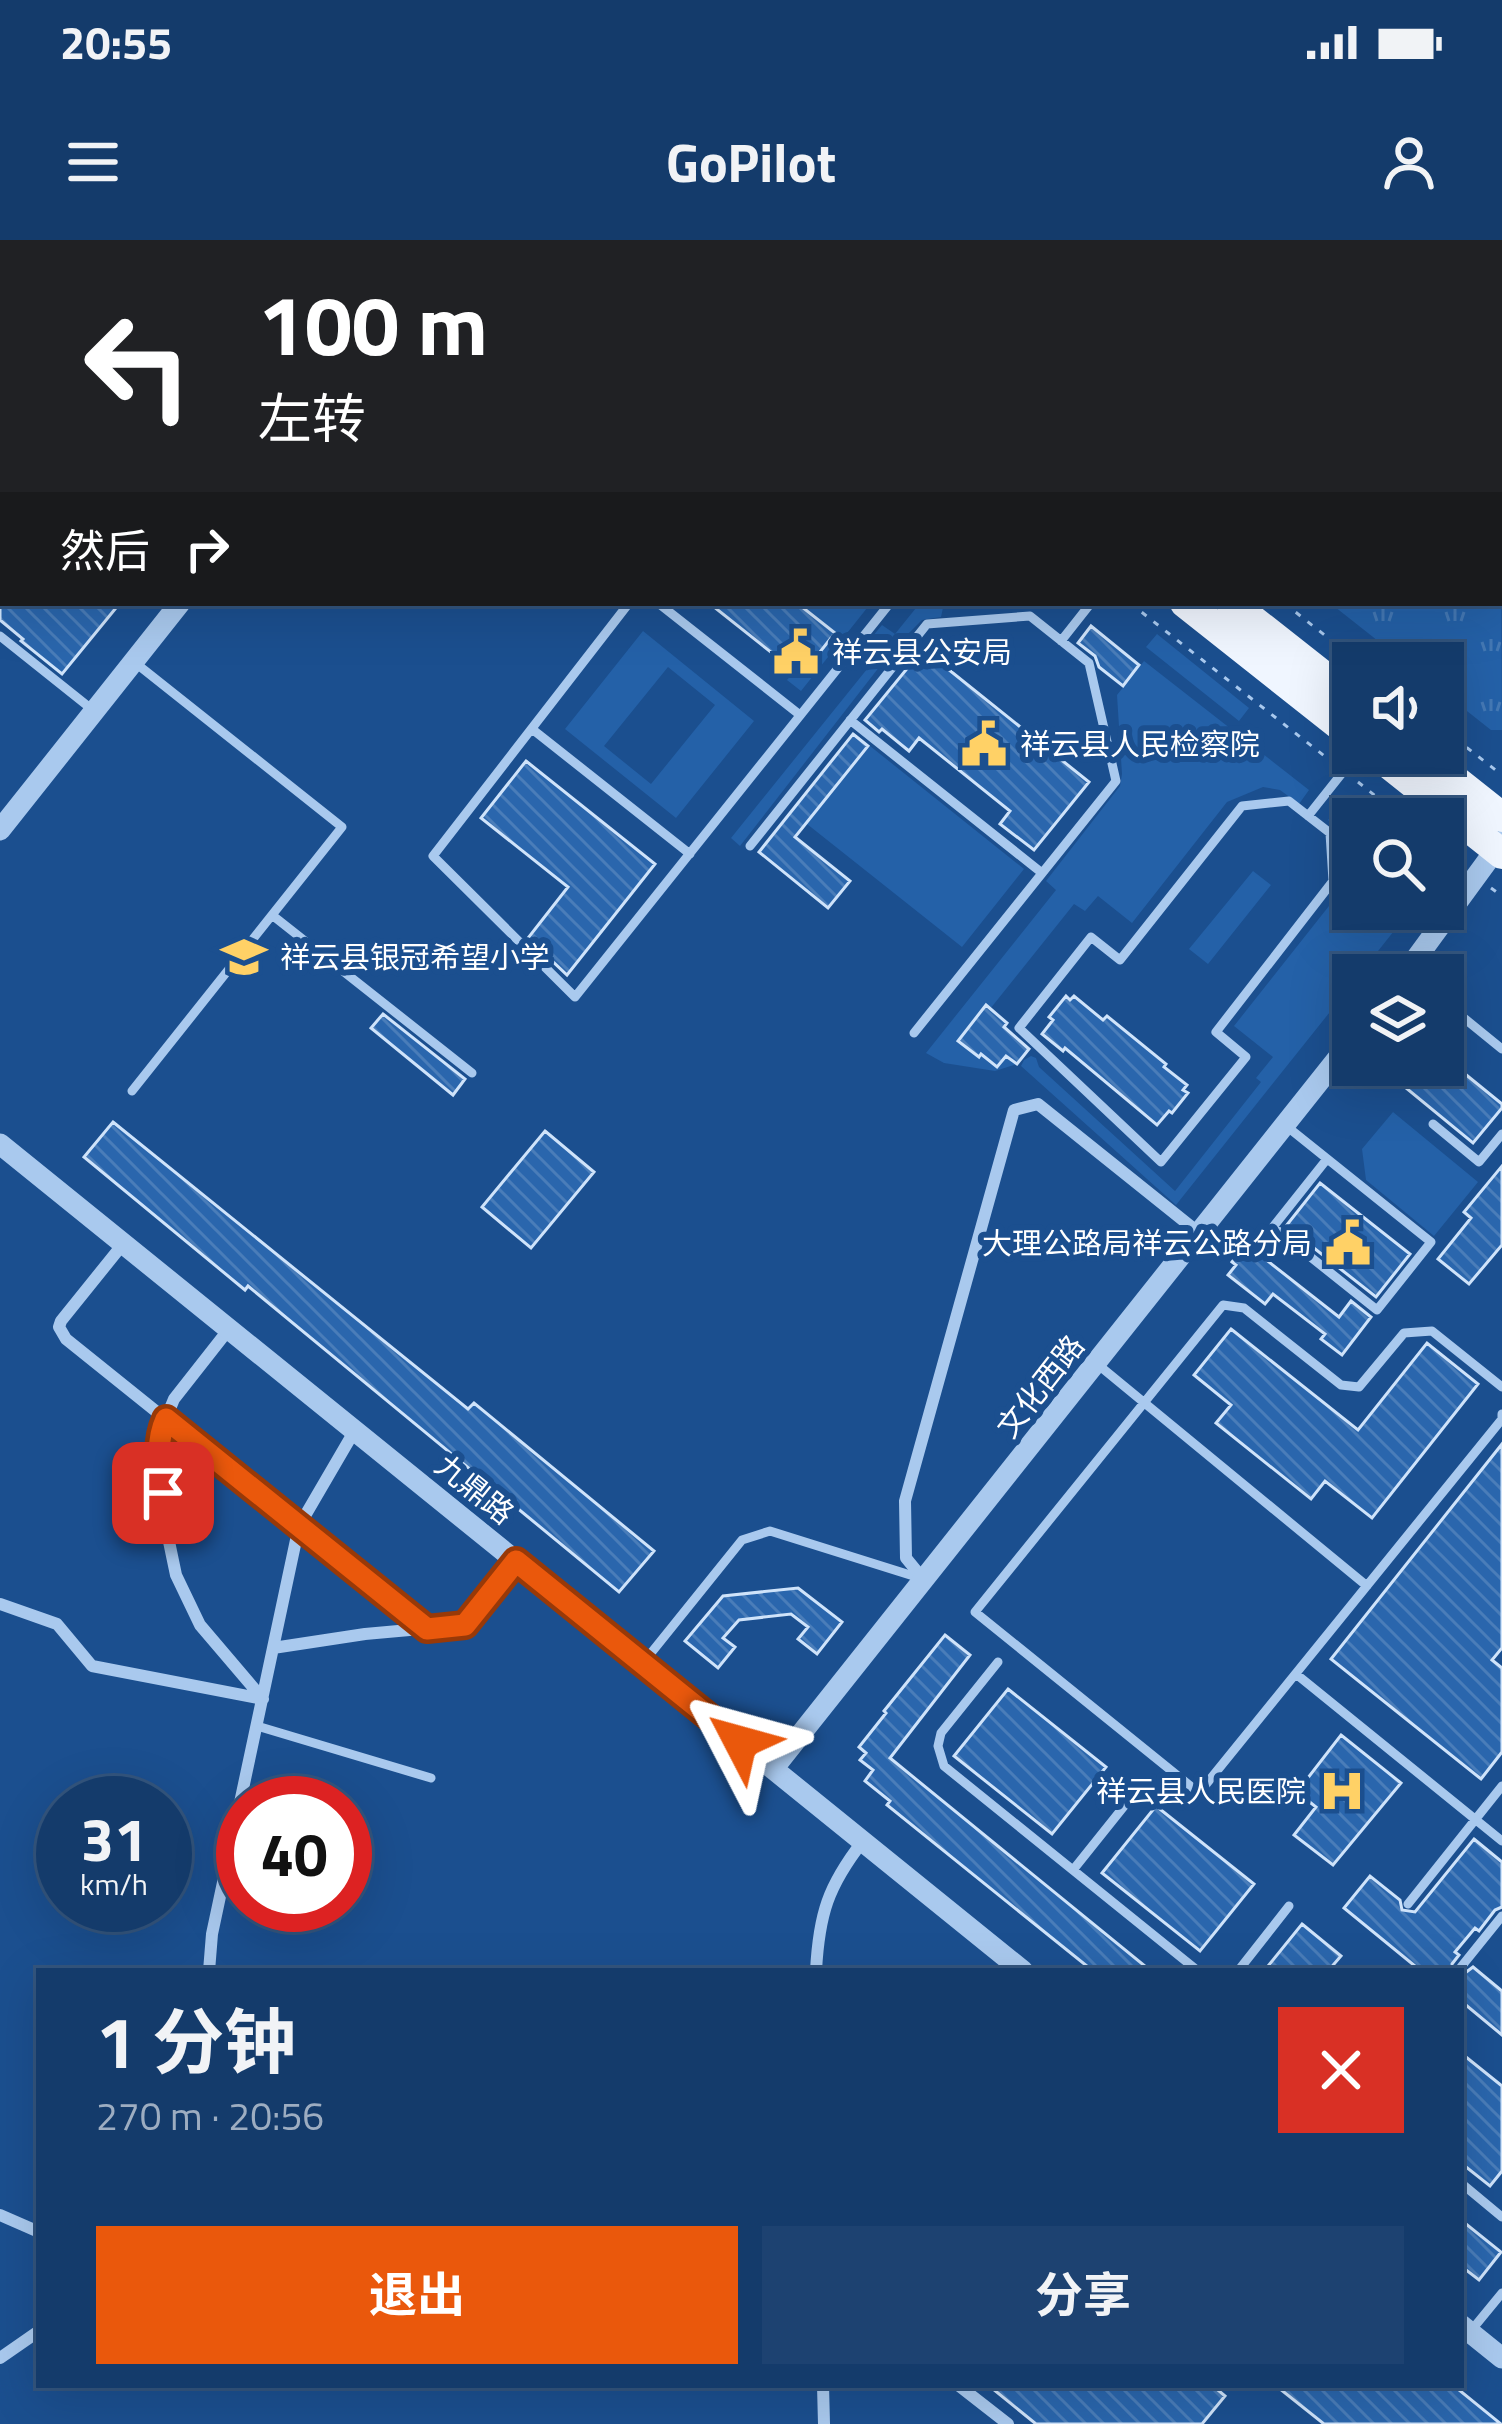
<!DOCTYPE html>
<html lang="zh">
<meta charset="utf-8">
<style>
body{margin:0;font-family:"Titillium Web","Noto Sans SC",sans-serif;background:#1d4271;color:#f1f3f6;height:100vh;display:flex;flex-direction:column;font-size:45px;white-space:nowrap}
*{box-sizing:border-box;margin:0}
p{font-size:39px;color:#9dadc1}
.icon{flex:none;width:66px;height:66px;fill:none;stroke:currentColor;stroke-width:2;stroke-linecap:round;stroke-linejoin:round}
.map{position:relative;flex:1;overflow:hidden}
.panel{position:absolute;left:36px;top:1728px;width:1428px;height:420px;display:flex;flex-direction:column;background:#143b6b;border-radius:0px;box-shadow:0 12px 48px #0002,0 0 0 3px #33557e}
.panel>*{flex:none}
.banner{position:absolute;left:0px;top:0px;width:1503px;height:366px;box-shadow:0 12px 48px #0002,0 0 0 3px #33557e;background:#202124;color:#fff;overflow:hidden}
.controls{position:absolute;left:1332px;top:402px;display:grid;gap:24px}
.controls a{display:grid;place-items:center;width:132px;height:132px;border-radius:0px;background:#143b6b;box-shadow:0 12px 48px #0002,0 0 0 3px #33557e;font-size:60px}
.speed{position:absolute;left:36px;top:1536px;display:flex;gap:24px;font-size:60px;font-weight:700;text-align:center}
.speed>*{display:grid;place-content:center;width:156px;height:156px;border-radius:50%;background:#143b6b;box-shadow:0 12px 48px #0002,0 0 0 3px #33557e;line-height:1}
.speed small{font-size:30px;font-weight:400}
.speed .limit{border:18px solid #d22;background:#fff;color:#111}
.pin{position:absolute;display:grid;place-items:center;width:102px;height:102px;color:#fff;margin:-51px;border-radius:24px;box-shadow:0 6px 18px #0006}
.me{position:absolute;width:132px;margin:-66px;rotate:309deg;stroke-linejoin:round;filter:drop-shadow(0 0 9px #0008)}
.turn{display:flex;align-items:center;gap:42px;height:252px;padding:0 60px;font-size:54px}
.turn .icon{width:156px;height:156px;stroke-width:2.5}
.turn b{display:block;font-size:84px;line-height:102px}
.then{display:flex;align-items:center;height:114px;padding:0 60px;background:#0003;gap:24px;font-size:45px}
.round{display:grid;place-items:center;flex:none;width:126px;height:126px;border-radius:0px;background:#1d4271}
.summary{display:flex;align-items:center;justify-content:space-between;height:204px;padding:0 60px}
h1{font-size:72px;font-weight:700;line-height:90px}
.action{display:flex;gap:24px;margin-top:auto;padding:24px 60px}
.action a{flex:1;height:138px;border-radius:0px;background:#ea580c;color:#fff;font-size:48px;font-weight:700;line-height:138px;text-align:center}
.action a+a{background:#1d4271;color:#f1f3f6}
.status{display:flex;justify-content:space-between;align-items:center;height:84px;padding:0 60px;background:#143b6b;direction:ltr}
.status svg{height:33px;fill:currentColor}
header{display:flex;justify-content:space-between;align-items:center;height:156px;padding:0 60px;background:#143b6b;font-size:54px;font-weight:700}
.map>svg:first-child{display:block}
.grass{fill:#2461a8;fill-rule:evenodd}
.park{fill:url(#park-tufts)}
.building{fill:url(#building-back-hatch);stroke:#cfe3fa;stroke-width:3}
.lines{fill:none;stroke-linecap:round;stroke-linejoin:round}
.path{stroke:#a9c9ee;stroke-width:3;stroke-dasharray:6 9;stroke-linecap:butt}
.service{stroke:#a9c9ee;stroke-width:9}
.minor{stroke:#a9c9ee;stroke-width:12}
.tertiary{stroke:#a9c9ee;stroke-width:21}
.primary{stroke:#f0f6ff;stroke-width:30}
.route-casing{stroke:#983908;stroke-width:30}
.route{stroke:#ea580c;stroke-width:21}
.labels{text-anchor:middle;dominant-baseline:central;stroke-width:12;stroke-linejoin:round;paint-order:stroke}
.poi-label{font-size:30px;fill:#fff;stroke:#1b4f8f;text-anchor:start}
.street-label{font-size:30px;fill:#fff;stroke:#1b4f8f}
</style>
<div class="status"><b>20:55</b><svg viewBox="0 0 49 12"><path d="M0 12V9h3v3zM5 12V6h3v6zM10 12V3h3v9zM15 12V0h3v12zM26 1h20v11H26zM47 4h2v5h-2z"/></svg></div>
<header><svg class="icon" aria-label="menu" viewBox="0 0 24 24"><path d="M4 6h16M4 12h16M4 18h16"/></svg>GoPilot<svg class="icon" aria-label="person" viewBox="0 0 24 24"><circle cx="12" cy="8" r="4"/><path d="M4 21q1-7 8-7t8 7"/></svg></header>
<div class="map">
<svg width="1502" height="2184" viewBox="0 0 1502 2184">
<defs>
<pattern id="park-tufts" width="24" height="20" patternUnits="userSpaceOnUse" patternTransform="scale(3)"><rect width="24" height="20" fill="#2461a8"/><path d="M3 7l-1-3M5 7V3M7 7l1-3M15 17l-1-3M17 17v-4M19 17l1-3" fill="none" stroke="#4579b5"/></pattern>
<pattern id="building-back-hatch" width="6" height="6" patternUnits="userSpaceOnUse" patternTransform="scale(3)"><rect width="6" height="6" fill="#2a66ad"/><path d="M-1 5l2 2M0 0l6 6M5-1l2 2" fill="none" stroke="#4a7db9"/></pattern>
</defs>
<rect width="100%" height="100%" fill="#1b4f8f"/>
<!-- grass -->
<path class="grass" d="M800 363H871L801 451 787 440 795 431 802 435 835 393Z
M920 363H944L941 377 922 380 894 408 740 606 731 598 884 408 872 397 882 385 895 394Z
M643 391 754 481 676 578 565 489ZM668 427 715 465 651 544 604 506Z
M1157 394 1249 468 1239 481 1146 407Z
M1144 421 1309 550 1299 564 1280 550 1263 547 1227 562 1132 683 1098 656 1085 671 1074 664 990 769 985 766 958 800 978 817 981 814 997 826 1006 816 1017 824 995 831 944 823 926 813 1056 650 1046 641 1120 546 1122 534 1117 455Z
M870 506 1024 629 962 707 807 584Z
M1337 569 1353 582V669H1409V672L1359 735H1353V743L1176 965 1021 826 1024 820 1031 816 1036 818 1039 827 1175 951 1261 842 1256 838 1273 817 1234 786 1344 647C1348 622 1349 597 1328 580Z
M1253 631 1271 645 1208 724 1189 709Z
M1393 872 1478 942 1434 996 1366 940 1362 909Z"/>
<!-- park -->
<path class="park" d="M1500 166 1502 490H1491L1443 452V423H1406L1330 363H1500Z"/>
<!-- building -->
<path class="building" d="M0 363H120L62 434 21 401 23 399 0 380Z
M709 363H797L835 393 801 436Z
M1091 386 1139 425 1123 446 1099 427 1095 416 1078 403Z
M923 409 1089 542 1034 610 1000 584 1010 571 919 498 909 511 882 489 879 492 865 480Z
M853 494 868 506 795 597 850 641 828 668 759 612Z
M526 521 655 624 567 735 528 698 568 647 481 578Z
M1066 756 1070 760 1074 756 1103 780 1107 776 1166 824 1164 827 1187 845 1183 850 1188 853 1172 873 1169 871 1157 885 1065 808 1063 811 1042 794 1053 780 1049 777Z
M986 765 1007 783 1004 787 1029 809 1017 824 1006 816 997 827 981 814 979 817 958 801Z
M383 774 465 839 453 855 371 788Z
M1443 816 1502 864V868L1473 903 1378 825H1443Z
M113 882 468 1169 474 1163 654 1311 619 1352 248 1046 245 1050 84 917Z
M545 891 594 932 531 1008 482 967Z
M1502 926V1005L1469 1044 1438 1019 1471 978 1464 972Z
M1320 943 1410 1014 1376 1057 1286 986Z
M1246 1004 1339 1077 1351 1061 1371 1077 1342 1115 1321 1099 1325 1094 1273 1054 1265 1064 1228 1035 1236 1025 1232 1022Z
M1231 1089 1358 1190 1427 1103 1478 1144 1372 1278 1325 1241 1311 1259 1216 1183 1231 1165 1194 1135Z
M1502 1204V1408L1492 1420 1502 1428V1512L1481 1539 1331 1419Z
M798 1348 842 1382 817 1414 798 1399 808 1387 791 1374 739 1380 723 1398 735 1407 718 1428 685 1401 723 1356Z
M945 1395 970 1415 890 1518 1151 1731H1093L887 1565 890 1561 865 1541 873 1530 860 1520 866 1513 859 1507 886 1473 884 1471Z
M1008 1449 1106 1527 1052 1594 954 1516Z
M1341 1495 1401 1543 1333 1625 1294 1595 1316 1567 1297 1552Z
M1156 1566 1254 1644 1200 1711 1102 1633Z
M1474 1599 1502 1622V1667L1495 1670 1479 1691 1475 1688 1455 1712 1459 1715 1452 1724 1453 1731H1421L1344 1668 1370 1636 1400 1660 1402 1670 1415 1672Z
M1302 1684 1341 1716 1328 1731H1264Z
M1473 1727 1502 1751V1795L1461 1761V1736Z
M1461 1813 1502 1846V1931L1490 1946 1461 1923Z
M1461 1980 1501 2012 1479 2040 1461 2026Z
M988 2145H1212L1225 2156 1202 2184H1036Z
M1275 2145H1453L1501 2184H1324Z"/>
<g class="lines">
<!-- path -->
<path class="path" d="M826 0 830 3
M1278 0 1281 3
M1500 176 1502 178
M1130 363 1332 522
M1284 363 1360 423
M1443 489 1502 535
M1358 542 1404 579
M1443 610 1460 623
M1491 648 1502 656"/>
<!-- service -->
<path class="service" d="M86 0 90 3
M1397 0 1401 3
M117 3 119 0
M671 3 674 0
M1477 3 1479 0
M629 363 433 616 575 757 890 363
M658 363 800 475
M0 396 94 471
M1061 401 1091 363
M133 421 342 587 272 675 472 833
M850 480 1042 633
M532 489 690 614
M1289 561 1330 593 1333 641 1216 792 1246 817 1161 922 1019 788 1091 697 1120 720 1242 566Z
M1308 576 1358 513
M750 606 927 384 1030 376 1089 423 1116 541 914 793
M1443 761 1502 809
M132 851 272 675
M1433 884 1479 922 1502 894
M1285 885 1431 1002 1377 1070 1273 987 1327 919
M1096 1123 1367 1346
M1502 1147 1432 1091 1404 1093 1359 1147 1341 1145 1244 1068 1223 1065 975 1372 1199 1553 1502 1179V1174
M998 1422 941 1493 938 1506 944 1526 1198 1731
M643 1423 742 1300 770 1291 923 1339
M1296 1434 1502 1601
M257 1486 431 1538
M1073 1630 1141 1545
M1408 1664 1502 1546
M1461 1727 1502 1676
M1238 1731 1289 1666
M1461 1943 1502 1977
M1470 2092 1502 2053"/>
<!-- minor -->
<path class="minor" d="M123 1004 61 1081 59 1087 66 1099 427 1389
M924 1340 906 1318 905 1261 1014 870 1038 864 1199 993
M0 1364 57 1384 92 1426 263 1459 200 1385 176 1335 167 1292 159 1214 160 1193 174 1159 229 1089
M273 1408 365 1394 465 1385 516 1321
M209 1731 212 1694 299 1286 355 1190
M816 1731C819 1674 828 1646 863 1601
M0 1975 39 1992
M0 2118 39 2091
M823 2145 824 2184
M958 2145 1008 2184"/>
<!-- tertiary -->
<path class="tertiary" d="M465 3 467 0
M0 590 180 363
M1404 735 1502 601
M0 904 1023 1731
M773 1529 1353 799
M1461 2085 1502 2118"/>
<!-- primary -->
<path class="primary" d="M727 0 730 3
M772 0 776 3
M1185 363 1353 496
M1231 363 1353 459
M1375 513 1502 614
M1421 513 1502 577"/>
</g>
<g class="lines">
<!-- route casing -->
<g class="route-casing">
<path id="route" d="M163 1253C160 1228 155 1203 166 1179L427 1389 465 1385 516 1321 740 1502"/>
</g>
<!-- route -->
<use href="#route" class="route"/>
</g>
<!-- icons -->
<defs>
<g id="civic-bare" transform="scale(3.6)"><path d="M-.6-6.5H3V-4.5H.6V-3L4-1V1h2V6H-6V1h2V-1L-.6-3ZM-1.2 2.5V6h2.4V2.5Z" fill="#ffd166" stroke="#1b4f8f" stroke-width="2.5" paint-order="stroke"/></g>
<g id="school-bare" transform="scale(3.6)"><path d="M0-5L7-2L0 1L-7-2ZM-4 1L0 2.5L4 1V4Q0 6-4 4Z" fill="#ffd166" stroke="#1b4f8f" stroke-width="2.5" paint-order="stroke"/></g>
<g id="hospital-bare" transform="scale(3.6)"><path d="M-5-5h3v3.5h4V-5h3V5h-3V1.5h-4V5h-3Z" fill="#ffd166" stroke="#1b4f8f" stroke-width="2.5" paint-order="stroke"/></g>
</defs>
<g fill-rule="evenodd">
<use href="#civic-bare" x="796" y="412"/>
<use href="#civic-bare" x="984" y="504"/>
<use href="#school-bare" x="244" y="717"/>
<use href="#civic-bare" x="1348" y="1003"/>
<use href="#hospital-bare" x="1342" y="1551"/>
</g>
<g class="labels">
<!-- poi labels -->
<g class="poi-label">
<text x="832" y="412">祥云县公安局</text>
<text x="1020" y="504">祥云县人民检察院</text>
<text x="280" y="717">祥云县银冠希望小学</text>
<text x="1312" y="1003" text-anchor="end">大理公路局祥云公路分局</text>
<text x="1306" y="1551" text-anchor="end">祥云县人民医院</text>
</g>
<!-- street labels -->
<g class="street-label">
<text transform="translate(1040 1146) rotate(-52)">文化西路</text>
<text transform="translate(475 1249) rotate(39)">九鼎路</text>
</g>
</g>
</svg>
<div class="controls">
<a><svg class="icon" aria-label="sound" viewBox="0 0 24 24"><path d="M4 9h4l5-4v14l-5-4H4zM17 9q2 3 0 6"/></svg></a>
<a><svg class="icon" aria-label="search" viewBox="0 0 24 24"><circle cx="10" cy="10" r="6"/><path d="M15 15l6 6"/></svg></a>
<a><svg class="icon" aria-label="layers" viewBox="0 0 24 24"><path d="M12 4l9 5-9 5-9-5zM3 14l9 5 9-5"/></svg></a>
</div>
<div class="speed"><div>31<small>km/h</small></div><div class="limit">40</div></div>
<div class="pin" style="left:163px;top:1253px;background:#d93025"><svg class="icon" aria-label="arrive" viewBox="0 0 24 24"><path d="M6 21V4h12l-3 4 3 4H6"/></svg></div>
<svg class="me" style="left:740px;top:1502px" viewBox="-20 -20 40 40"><path d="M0-17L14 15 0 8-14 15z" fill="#ea580c" stroke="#fff" stroke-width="4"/></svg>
<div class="banner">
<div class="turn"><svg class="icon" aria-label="left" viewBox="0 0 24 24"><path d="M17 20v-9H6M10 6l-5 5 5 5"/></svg><div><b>100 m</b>左转</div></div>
<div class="then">然后<svg class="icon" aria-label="right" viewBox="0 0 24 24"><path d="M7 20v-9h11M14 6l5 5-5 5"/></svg></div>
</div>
<section class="panel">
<div class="summary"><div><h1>1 分钟</h1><p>270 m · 20:56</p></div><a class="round" style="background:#d93025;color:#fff"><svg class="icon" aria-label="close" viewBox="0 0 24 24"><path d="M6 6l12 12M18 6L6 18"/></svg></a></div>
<div class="action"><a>退出</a><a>分享</a></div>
</section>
</div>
